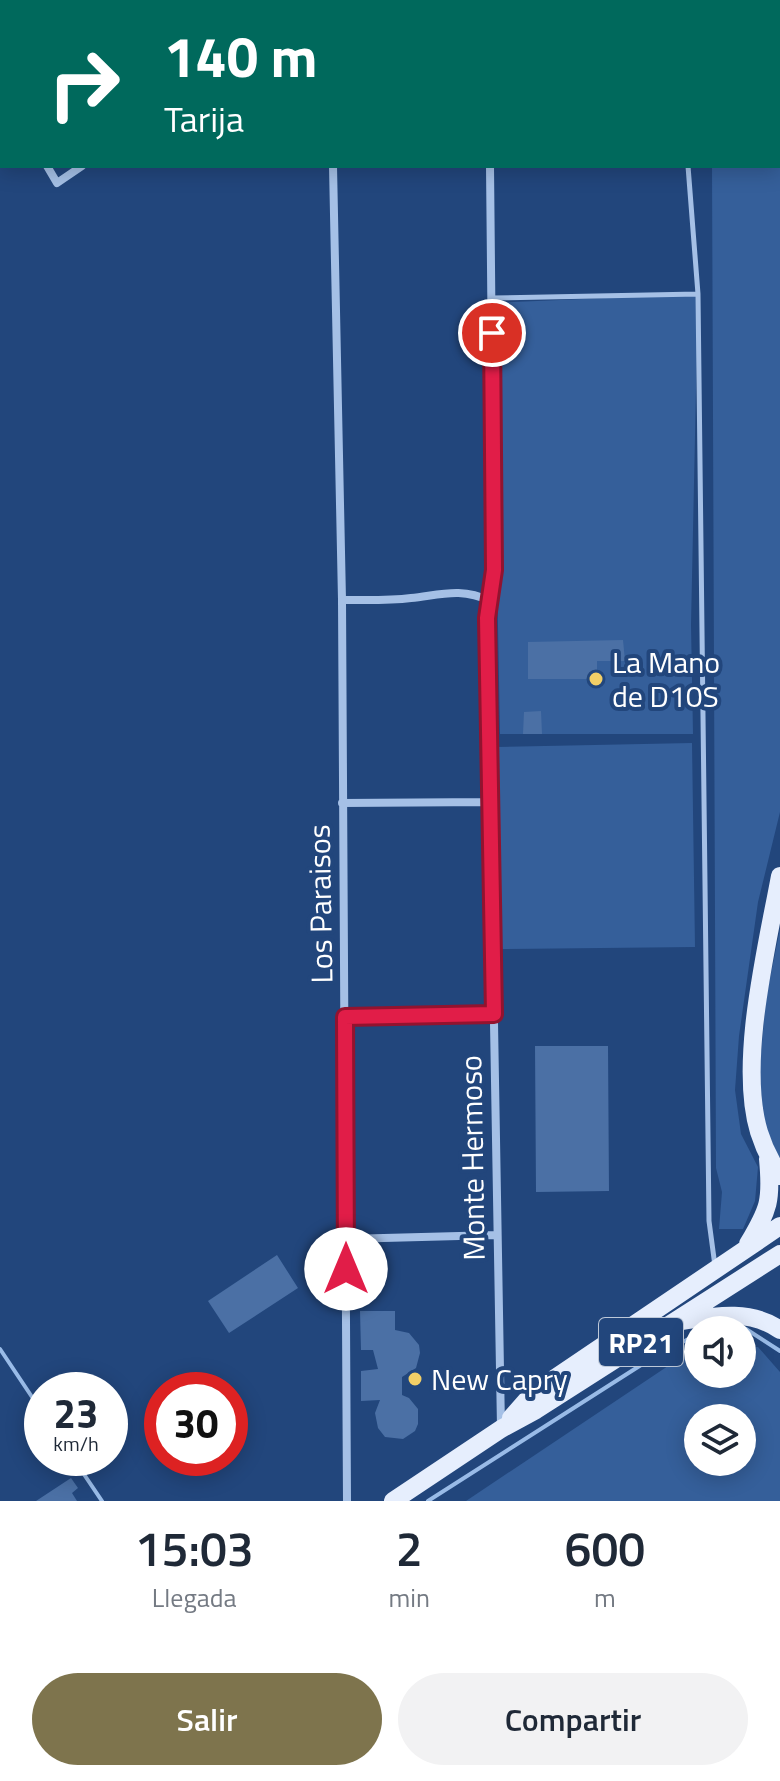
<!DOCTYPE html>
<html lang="es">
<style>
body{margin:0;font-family:"Titillium Web",sans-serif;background:#f2f2f3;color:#1f2937;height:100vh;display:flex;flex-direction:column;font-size:30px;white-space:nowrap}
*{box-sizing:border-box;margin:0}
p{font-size:26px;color:#747a83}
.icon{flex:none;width:44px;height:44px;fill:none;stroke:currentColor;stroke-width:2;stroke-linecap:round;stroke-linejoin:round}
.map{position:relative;height:1501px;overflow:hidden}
.sheet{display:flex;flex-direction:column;background:#fff;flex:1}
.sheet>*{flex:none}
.hud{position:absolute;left:0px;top:0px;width:780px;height:168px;box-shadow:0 4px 20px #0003;background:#00695c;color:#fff;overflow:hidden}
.tools{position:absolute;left:684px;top:1316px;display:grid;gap:16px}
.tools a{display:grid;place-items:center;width:72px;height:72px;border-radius:50%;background:#fff;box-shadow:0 4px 20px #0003;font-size:40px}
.speed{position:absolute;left:24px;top:1372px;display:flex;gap:16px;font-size:40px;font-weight:700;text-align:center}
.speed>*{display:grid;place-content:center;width:104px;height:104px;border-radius:50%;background:#fff;box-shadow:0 4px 20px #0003;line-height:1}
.speed small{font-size:20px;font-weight:400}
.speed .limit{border:12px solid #d22;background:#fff;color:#111}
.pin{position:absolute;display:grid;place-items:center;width:68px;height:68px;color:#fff;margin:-34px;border:4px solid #fff;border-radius:50%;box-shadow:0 2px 8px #0007}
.me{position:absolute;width:88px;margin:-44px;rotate:0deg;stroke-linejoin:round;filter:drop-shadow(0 0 6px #0008)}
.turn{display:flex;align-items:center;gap:28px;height:168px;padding:0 32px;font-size:36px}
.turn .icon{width:104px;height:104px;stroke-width:2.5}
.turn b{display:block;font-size:56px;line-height:68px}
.eta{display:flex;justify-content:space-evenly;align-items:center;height:136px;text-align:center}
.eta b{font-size:48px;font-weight:600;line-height:56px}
.primary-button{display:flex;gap:16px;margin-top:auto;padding:16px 32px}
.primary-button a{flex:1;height:92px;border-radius:48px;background:#7e744d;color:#fff;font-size:32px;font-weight:600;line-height:92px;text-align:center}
.primary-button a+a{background:#f2f2f3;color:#1f2937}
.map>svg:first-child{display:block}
.green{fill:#355f9a;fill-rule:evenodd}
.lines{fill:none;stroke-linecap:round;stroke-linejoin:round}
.stream{stroke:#99bbe7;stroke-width:4}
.building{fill:#4b70a5}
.service{stroke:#a5c0e6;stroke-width:5}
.minor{stroke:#a5c0e6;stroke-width:8}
.primary{stroke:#e6eefd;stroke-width:18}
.route-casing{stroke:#92132f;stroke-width:20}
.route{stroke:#e11d48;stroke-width:14}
.poi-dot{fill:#f2cf67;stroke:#22467c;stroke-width:3}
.labels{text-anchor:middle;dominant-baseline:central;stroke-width:8;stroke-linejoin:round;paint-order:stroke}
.shield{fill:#22467c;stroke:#bdc8d8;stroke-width:2}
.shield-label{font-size:28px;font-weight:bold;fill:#fff}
.poi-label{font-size:30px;fill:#fff;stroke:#22467c;text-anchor:start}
.street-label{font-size:30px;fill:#fff;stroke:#22467c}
</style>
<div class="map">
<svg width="780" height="1501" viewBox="0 0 780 1501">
<rect width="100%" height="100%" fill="#22467c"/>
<!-- green -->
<path class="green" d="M711 0H780V812L758 902 739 1036 735 1090 741 1134 758 1167 755 1201 743 1229H719L722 1192 716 1168 712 166H778V2Z
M698 294 691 625 693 734H500L492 303Z
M692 743 695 947 502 949 497 747Z
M780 929V1162L761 1115 760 1064 766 998Z
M758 1347 780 1372V1501H466L671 1364 698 1354V1374H742V1348ZM742 1418V1462H698V1418Z"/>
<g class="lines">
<!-- stream -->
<path class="stream" d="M721 1330 746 1329 780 1351
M0 1349 42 1412
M73 1458 102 1501
M428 1501 652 1358 698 1334"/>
</g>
<!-- building -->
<path class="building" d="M623 640 625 661H597V679H528V642Z
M541 711 542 734H523L524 712Z
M535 1046H608L609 1191 536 1192Z
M277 1255 298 1288 229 1333 208 1301Z
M360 1311H395V1330L409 1333 419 1345 420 1353 416 1368 402 1377V1395L409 1398 418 1409V1424L415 1431 403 1439 385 1437 378 1428 375 1413 380 1400 361 1401V1371L378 1369 373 1350H361Z
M71 1478 78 1488 72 1493 77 1501H36Z"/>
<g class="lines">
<!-- service -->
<path class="service" d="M688 166 698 294 709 1221 715 1266
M492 298 698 294"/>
<!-- minor -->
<path class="minor" d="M329 0 330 2
M488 0V2
M0 89 2 93
M47 166 57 183 82 166
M333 166 342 600 347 1501
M490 166 494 570 487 618 501 1428
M342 600C364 600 388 601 411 598 440 595 461 587 490 601
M342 803 490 802
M345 1017 494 1014
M346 1239 497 1235"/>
<!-- primary -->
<path class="primary" d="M780 876C767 947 738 1063 759 1132 764 1148 771 1162 780 1176
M748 1244C769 1209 772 1201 768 1159
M681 1321C714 1316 751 1309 780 1330
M511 1418 533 1393 780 1226
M393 1501 501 1429 536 1410 780 1254"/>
</g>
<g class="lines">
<!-- route casing -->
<g class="route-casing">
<path id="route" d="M346 1269 345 1017 494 1014 487 618 494 570 492 333"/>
</g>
<!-- route -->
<use href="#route" class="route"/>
</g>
<!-- markers -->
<g class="poi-dot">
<circle cx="596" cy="679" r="8"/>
<circle cx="415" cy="1379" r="8"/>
</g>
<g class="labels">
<!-- shield labels -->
<rect class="shield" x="599" y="1318" width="84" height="48" rx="6"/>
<g class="shield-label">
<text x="641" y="1342">RP21</text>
</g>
<!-- poi labels -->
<g class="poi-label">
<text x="612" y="662">La Mano<tspan x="612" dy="34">de D10S</tspan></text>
<text x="431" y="1379">New Capry</text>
</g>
<!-- street labels -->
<g class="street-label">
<text transform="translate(320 904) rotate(-91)">Los Paraisos</text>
<text transform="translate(472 1158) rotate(-91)">Monte Hermoso</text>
</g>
</g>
</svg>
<div class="tools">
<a><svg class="icon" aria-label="sound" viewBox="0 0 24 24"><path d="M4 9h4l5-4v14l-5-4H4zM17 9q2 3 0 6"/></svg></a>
<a><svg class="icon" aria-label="layers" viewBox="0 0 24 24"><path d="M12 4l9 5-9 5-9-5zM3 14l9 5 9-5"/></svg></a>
</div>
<div class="speed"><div>23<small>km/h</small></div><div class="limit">30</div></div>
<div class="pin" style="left:492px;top:333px;background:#d93025"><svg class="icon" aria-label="arrive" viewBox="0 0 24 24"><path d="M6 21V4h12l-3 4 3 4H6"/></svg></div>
<svg class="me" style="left:346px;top:1269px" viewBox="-20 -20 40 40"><circle r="19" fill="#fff"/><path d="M0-13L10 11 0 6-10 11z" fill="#e11d48"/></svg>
<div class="hud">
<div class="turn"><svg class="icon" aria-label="right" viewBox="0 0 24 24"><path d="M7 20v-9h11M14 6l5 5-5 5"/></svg><div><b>140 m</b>Tarija</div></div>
</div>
</div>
<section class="sheet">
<div class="eta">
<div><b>15:03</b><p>Llegada</p></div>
<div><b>2</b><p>min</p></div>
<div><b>600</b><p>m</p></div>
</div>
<div class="primary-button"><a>Salir</a><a>Compartir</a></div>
</section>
